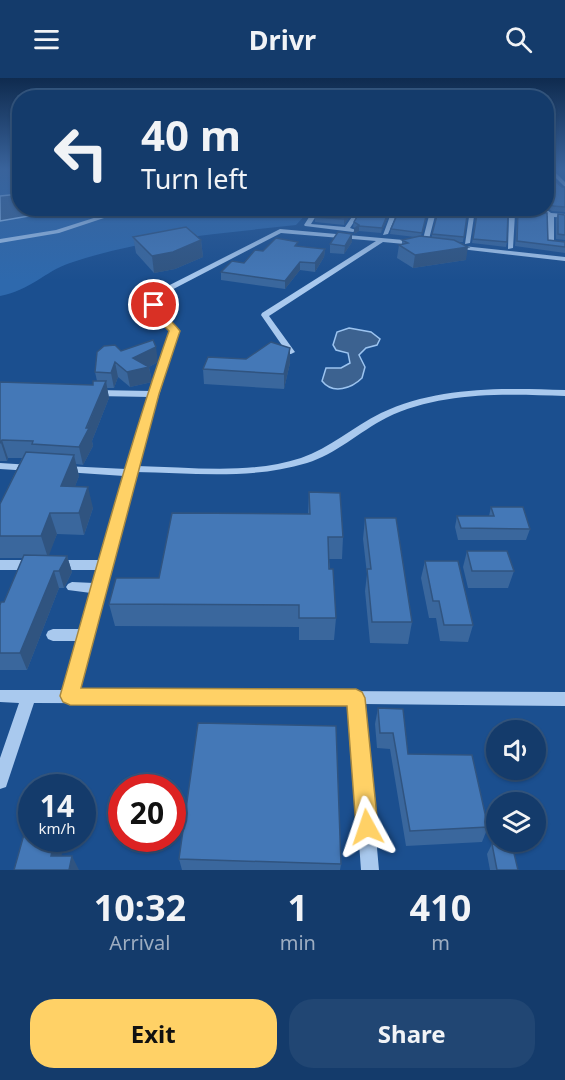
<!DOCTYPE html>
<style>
body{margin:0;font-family:"Noto Sans",sans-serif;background:#214673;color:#f1f3f6;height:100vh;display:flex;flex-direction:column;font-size:22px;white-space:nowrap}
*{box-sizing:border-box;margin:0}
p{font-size:20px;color:#9dadc1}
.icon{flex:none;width:33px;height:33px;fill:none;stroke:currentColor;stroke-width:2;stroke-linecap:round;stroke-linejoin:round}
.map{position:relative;height:792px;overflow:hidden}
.details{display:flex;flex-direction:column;background:#143b6b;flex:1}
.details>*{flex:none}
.banner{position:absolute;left:12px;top:12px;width:542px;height:126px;border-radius:24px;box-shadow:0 2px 4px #0004,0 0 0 2px #33557e;background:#143b6b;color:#f1f3f6;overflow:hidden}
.controls{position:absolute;left:486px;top:642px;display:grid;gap:12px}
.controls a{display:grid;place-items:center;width:60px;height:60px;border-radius:50%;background:#143b6b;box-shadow:0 2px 4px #0004,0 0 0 2px #33557e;font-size:30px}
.speed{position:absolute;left:18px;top:696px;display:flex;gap:12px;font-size:30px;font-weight:700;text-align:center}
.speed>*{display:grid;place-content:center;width:78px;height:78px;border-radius:50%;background:#143b6b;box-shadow:0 2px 4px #0004,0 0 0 2px #33557e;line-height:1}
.speed small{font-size:15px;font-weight:400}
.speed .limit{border:9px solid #d22;background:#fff;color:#111}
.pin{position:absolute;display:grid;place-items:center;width:51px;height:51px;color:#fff;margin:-26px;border:3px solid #fff;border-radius:50%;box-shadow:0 2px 6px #0007}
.me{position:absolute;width:66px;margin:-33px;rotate:355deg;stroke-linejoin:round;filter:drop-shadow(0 0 4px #0008)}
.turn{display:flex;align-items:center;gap:21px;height:126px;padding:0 30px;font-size:27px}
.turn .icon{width:78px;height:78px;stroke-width:2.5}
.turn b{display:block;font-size:42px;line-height:51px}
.eta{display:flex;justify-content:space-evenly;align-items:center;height:102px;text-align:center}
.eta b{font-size:36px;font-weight:700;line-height:42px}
.action{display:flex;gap:12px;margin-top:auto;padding:12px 30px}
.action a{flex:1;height:69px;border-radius:24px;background:#ffd166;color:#111;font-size:24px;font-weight:700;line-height:69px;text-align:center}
.action a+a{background:#214673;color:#f1f3f6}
header{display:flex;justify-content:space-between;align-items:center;height:78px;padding:0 30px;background:#143b6b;font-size:27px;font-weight:700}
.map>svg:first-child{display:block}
.green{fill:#2e69ad}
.water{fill:#3c6290;stroke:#9cc4f0;stroke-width:1.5}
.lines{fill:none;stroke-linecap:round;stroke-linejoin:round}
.minor{fill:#a9c9ee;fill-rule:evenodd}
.wall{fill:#3a679d}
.shaded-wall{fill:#305480}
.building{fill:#4478b7;stroke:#305480;stroke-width:1.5}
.route{fill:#ffd166;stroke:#a68842;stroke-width:1.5}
</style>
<header><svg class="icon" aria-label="menu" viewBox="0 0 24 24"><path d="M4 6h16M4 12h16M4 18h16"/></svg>Drivr<svg class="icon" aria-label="search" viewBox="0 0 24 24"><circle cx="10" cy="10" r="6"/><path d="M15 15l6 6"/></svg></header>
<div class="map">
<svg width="565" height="792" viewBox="0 0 565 792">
<rect width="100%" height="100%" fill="#1b4f8f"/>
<!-- green -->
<path class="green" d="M0 91H19L20 130 311 131 296 147C220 156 143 160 70 185 44 194 31 212 0 218Z"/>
<!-- water -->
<path class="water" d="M19 116 20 130 69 131 0 143V118Z
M349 250 371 254 380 261 377 267 366 270 359 277 365 289 362 300C352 310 333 317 322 303L326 290H341L350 285 348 275 336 272 333 267 337 254Z"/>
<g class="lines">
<!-- minor -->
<path class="minor" d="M547 91H552L565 104V109Z
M125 130H134L59 155 0 165V161L56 152Z
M315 130H321L311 146 345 149 358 130H363L350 150 356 152 353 154 305 148 304 147Z
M393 130H399L388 156 383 157Z
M431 130H437L429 161 426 163 423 161Z
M464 130H511L513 132 544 135 543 133 546 131 551 135 565 136V140L554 139V163L565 164V168L551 167 548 165V138L515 136 513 170 508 171 509 135 475 132 470 165 465 166 470 132Z
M280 151 415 163 418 165 415 167 383 164 269 238 295 274 291 276H288L261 237 262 235 376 163 281 155 160 218 161 234 179 253 137 388C191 389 249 397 301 380 330 370 353 349 381 335 438 308 504 310 565 312V318C506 316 441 313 386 340 359 354 336 376 307 385 251 402 193 395 135 394L79 612 565 614V628L364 626 379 792H361L349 626 34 625 6 709 0 711V680L19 625 0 624V612H64L78 563H53L48 561 46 557 48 553 53 551H81L91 515 68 512 66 509 68 506 72 504 94 505 98 492H58L54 490 52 487 54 484 58 482H100L124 398 65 394 60 391 65 388 126 391 150 319 96 318 91 315 96 312 151 313 171 253C159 240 147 236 154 215Z
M454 167 565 179V183L452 170 451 169Z
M0 385 31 387 36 390 31 393 0 391Z
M0 482H33L37 484 39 487 37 490 33 492H0Z"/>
</g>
<!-- wall -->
<path class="wall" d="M547 104 562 109H565V134L552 133 546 129Z
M362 130H392L381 155 359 153 354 156 355 150 353 149 354 144Z
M400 130H429L421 158 432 159V156L468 130 463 164H459L466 182 413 190 397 180 399 167 402 166V162L415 159 390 156 391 151Z
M478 130 507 164 506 169 472 165Z
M528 130H544L541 132Z
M518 133 548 162 565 164V175L515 168Z
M351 136 344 147 315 144V139Z
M558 136 565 137V162L556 161V141Z
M133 159 201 162 203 179 175 191 154 195 136 175Z
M352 164 344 176 330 175V166Z
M297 168 325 171 324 179 315 194 300 192 285 211 221 202V194L244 185 263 173Z
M290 270V285L284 311 204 306 203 291Z
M121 273 158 284 149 289 152 304 130 309 118 299 114 310H107L109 320 92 363 93 368 83 387 76 386 79 398 75 408 93 430 84 457 57 456 48 477 67 478 72 494 64 510H59L27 592H0V527L4 524 23 480H0V426L22 380H8L7 383H0V304L93 307 97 303 95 294Z
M309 414 343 459 342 481H329L336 540 334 562H299V549L115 548 109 526 159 500 308 436Z
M491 429 530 451 526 462H458L455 449 457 438H489Z
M365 440 412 544 408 566 370 565 365 513 367 496 363 461Z
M467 473 514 493 508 510H468L463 489Z
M425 483 473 547 468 564 440 563 436 540H429L421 500Z
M378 630 408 676 488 749 482 764 406 768 390 671 377 670 375 646Z
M492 766 518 792H490L487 776Z
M179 781 341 786 340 792H182Z"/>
<!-- shaded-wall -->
<path class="shaded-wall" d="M390 130H392L381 155 382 150Z
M352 131 351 136 344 147V141Z
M359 148V153L354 156V151Z
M352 156V164L344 176 345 168Z
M201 162 203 179 175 191 154 195 152 178Z
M468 169 466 182 413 190 415 177Z
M325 171 324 179 315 194V185Z
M300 184V192L285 211V203Z
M156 269 158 284 147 290 149 289 152 304 130 309 127 294 133 280Z
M290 270V285L284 311V296Z
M115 284 118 299 114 310 111 295Z
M106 303 109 320 92 363 93 368 83 387 79 369Z
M2 362 8 380 7 383 1 365Z
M74 377 79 398 67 430 61 408Z
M88 409 93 430 84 457 79 435Z
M50 435 57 456 48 480 41 458Z
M67 478 72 494 64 510 59 493Z
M54 493 59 510 27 592 20 575Z
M55 760H66L58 792 51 778Z
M72 778 79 792H69Z"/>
<!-- building -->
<path class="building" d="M546 102 547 104H556L562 109H565V129L553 128 547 124 546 125Z
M322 130H352V131L344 141 315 139Z
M362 130H390L382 150 359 148 354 151 359 147 354 144Z
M400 130H428L422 155 391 151Z
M439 130H468L464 159 432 156Z
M478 130 508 133 507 164 473 161Z
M518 133 547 135 548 162 565 164V169L517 163Z
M558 136 565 137V157L558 156Z
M186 149 201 162 173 174 152 178 133 159Z
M338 154 352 156 345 168 330 166Z
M420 158 454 162 468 169 415 177 399 167 408 165 402 162Z
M276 160 298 164 295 168 325 171 315 185 300 184 285 203 221 194 232 183 244 185 255 172 263 173Z
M153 262 156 269 133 280 149 289 127 294 115 284 111 295 95 294 97 274 104 268 115 267 121 273Z
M271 264 290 270 284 296 203 291 208 279 246 281Z
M93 303H106L86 350H89L79 369 32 366 33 363 2 362 0 365V304L93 307Z
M26 374 74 377 61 408 88 409 79 435H50L41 458H0V426Z
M309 414 340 415 343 459H328L329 491H333L336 540H299V527L109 526 116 500H159L172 435 310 436Z
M491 429H523L530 451 461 450 457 438H494Z
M365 440H396L412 544H372L367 491H371Z
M467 473H507L514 493H472Z
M24 477 67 478 59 493H54L20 575H0V527L1 524H4Z
M425 483H458L473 547H444L439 523H433Z
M378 630 403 631 408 676 472 677 488 749 410 753 393 655H380Z
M198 645 336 648 341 786 179 781Z
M32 728V760H55L51 778H72L69 792H14Z
M492 766 512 767 518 792H497Z"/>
<!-- sky -->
<linearGradient id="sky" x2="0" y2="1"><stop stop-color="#0f2b4f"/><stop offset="0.45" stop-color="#39639b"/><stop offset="1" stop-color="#39639b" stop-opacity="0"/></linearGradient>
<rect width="565" height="202" fill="url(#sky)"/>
<!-- route -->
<path class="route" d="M151 225H158C164 239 171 241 180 253L159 316 81 610 356 611 362 614 365 620 378 749 374 757 367 760 359 757 356 749 347 628 70 627 63 624 60 618C95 496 127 373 169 253L152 236Z"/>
</svg>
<div class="controls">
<a><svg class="icon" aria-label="sound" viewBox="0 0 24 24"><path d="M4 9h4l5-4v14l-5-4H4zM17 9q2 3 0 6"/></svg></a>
<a><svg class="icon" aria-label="layers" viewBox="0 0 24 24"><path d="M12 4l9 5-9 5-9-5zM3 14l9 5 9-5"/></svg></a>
</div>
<div class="speed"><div>14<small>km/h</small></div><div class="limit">20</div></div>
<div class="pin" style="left:154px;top:227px;background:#d93025"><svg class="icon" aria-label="arrive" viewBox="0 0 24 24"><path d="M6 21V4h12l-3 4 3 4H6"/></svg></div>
<svg class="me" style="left:367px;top:749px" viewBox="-20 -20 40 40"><path d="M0-17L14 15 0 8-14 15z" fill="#ffd166" stroke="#fff" stroke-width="4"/></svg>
<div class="banner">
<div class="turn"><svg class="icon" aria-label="left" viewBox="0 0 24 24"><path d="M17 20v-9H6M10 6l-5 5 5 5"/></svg><div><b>40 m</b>Turn left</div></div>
</div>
</div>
<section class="details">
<div class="eta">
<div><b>10:32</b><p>Arrival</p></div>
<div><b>1</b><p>min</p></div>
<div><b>410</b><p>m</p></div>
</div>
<div class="action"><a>Exit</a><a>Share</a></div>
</section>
